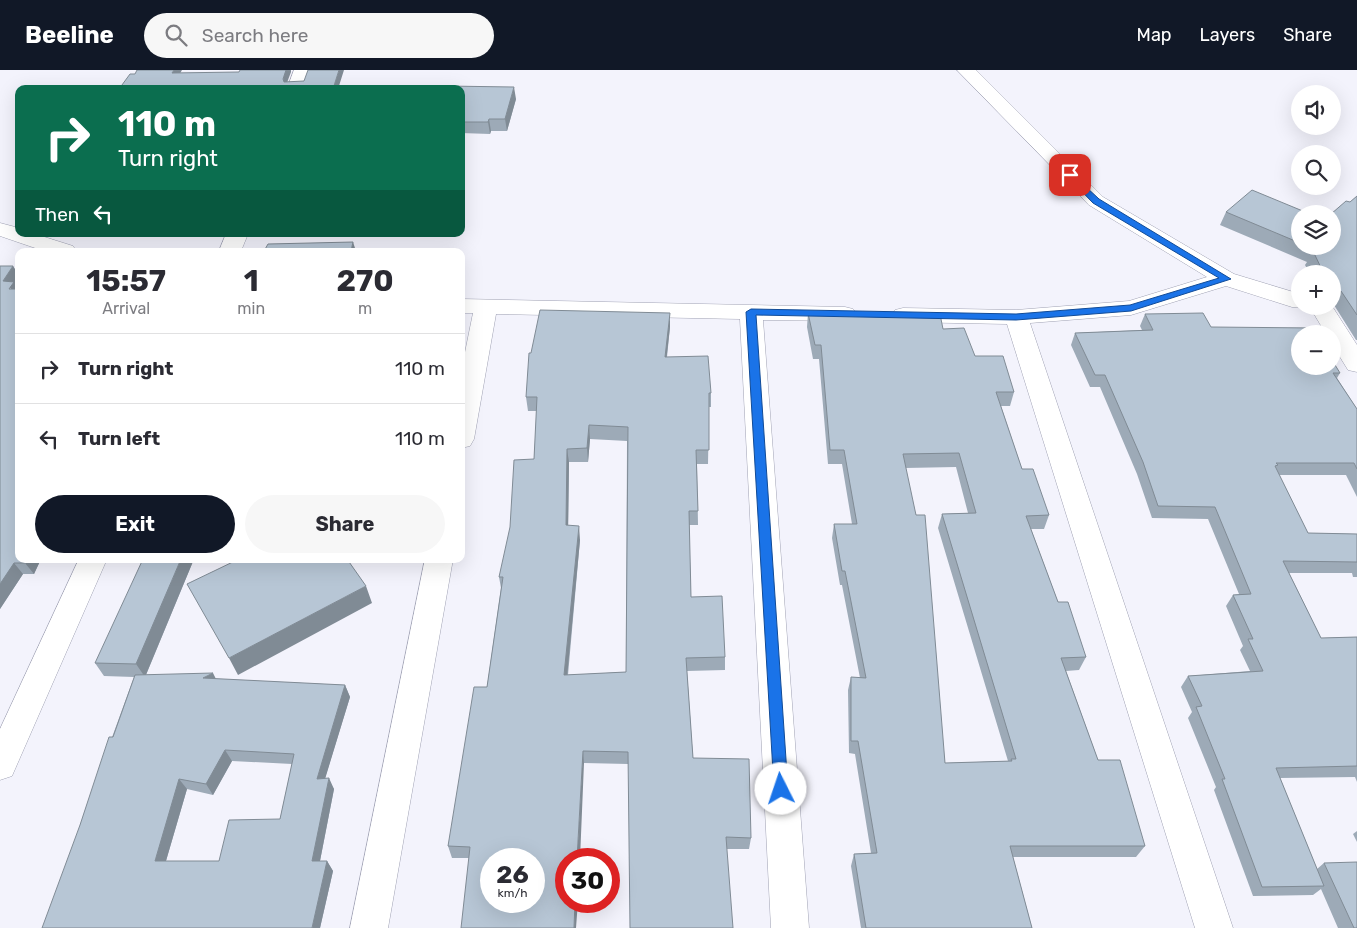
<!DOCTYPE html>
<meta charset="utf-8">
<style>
body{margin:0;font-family:Rubik,sans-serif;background:#f7f7f7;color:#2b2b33;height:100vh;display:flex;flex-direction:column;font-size:19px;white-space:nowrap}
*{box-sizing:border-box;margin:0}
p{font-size:16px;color:#7c7c81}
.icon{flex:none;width:28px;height:28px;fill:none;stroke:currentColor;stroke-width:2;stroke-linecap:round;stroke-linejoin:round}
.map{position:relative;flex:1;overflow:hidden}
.details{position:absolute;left:15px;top:178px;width:450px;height:315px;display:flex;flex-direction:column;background:#fff;border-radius:10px;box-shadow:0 5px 20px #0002}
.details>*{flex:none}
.hud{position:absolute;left:15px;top:15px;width:450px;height:152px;border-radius:10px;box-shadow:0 5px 20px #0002;background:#0b6e4f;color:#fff;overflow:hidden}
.tools{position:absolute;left:1291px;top:15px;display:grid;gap:10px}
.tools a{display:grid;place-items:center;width:50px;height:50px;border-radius:50%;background:#fff;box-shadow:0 5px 20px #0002;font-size:25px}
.speed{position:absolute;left:480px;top:778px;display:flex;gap:10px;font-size:25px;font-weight:700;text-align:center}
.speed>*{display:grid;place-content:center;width:65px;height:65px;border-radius:50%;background:#fff;box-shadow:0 5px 20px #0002;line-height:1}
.speed small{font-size:12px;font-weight:400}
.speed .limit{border:8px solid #d22;background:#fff;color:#111}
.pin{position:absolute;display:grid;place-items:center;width:42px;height:42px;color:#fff;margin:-21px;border-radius:10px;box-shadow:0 2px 8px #0006}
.me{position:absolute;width:55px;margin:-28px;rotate:356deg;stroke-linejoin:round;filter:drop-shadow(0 0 4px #0008)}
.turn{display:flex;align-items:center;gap:18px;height:105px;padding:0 20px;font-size:22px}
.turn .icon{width:65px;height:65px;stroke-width:2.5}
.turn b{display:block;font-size:35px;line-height:42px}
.then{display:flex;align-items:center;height:48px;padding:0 20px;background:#0003;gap:10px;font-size:19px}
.eta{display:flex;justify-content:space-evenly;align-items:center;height:85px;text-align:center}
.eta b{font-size:30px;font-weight:700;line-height:35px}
.action{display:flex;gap:10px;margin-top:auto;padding:10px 20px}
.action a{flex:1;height:58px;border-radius:30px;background:#111827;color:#fff;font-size:20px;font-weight:700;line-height:58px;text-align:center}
.action a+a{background:#f7f7f7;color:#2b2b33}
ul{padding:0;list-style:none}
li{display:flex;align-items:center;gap:15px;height:70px;padding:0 20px;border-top:1px solid #e1e1e2}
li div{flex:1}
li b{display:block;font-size:19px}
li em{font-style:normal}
header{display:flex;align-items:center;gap:30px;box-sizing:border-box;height:70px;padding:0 25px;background:#111827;color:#fff}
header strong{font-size:24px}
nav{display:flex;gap:28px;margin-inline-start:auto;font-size:18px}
.search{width:350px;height:45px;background:#f7f7f7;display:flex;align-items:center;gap:12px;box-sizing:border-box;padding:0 18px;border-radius:28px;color:#7c7c81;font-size:19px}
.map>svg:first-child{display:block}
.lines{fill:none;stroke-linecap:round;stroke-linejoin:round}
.minor-casing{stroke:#a0a2b4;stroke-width:1}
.minor{fill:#fff;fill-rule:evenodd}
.wall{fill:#9daab7;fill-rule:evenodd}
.shaded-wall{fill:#808b95}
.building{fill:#b7c6d5;stroke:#808b95;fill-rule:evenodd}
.route{fill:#1a73e8;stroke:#114b97}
</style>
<header>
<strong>Beeline</strong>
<div class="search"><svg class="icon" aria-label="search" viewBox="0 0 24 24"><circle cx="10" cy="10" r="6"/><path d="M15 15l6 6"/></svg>Search here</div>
<nav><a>Map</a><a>Layers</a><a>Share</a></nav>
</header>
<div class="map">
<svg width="1357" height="858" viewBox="0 0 1357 858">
<rect width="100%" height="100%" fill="#f3f3fc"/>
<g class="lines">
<!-- minor casing -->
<g class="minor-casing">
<path id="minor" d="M294 0H312L305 19H287Z
M957 0H976L1103 127 1234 204 1300 224V236H1332L1357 275V302L1348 300 1332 274V264H1326L1314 244 1304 238 1292 237 1226 216 1131 245 1030 253 1233 858H1195L1007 254 903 252 895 250 891 245 895 240 903 238 1016 240 1129 231 1207 207 1089 135Z
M0 153 19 158V164H35L73 176 76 181H44L0 166Z
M226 164H248L241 181H219Z
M461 229 845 237 853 239 857 244 853 249 845 251 763 250 809 858H771L740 249 496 244 474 369 470 376 461 378V302L473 243H461Z
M79 489H107L12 706 0 710V659Z
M425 489H453L388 858H350Z"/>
</g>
<!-- minor -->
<use href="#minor" class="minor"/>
</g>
<!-- wall -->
<path class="wall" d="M461 19 516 29 507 61H491L490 64 461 63Z
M1357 126V270H1356L1334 235H1332V204H1310L1305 195 1307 192 1220 155 1226 142 1300 144V176H1332L1350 132Z
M13 196 19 206V210L16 214 18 219 41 489 34 504H23L0 539Z
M808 243 943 259 975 286 1014 322 1010 336H1001L1022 399 1049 445 1044 459H1031L1058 532 1086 587 1079 600 1066 601 1098 690 1145 776 1136 787H1013L1032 858H861L851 796 854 784 871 783 855 684 849 683 848 620 851 607 860 608 842 515H840L832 468 834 454H852L842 394H828L819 289H813L807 257ZM956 397 968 443 942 444 938 458 1008 691 945 693 905 398Z
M1145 244 1211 257 1340 303 1337 308 1357 339V427L1346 405H1279L1308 463 1357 464V507H1353L1352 503H1289L1321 568 1357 567V712L1355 707 1280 708 1317 799 1324 793 1357 858H1338L1321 819 1313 825 1253 826 1214 720 1216 717 1188 648 1192 642 1181 617 1188 606 1250 601 1240 580 1243 576 1226 536 1233 525 1239 524 1208 449 1152 448 1137 404 1100 317H1090L1071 275 1075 263 1142 260 1140 256Z
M670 257 667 287 711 323V337H709L708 394H697L698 455H689L691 527 725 587V600L687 601 693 688 751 768 749 779H726L628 694 584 693 469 788H452L448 776 487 617 501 518 499 507 534 389 537 341H528L526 327ZM590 369 627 371 626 602 568 605 580 470 568 455 569 392H588Z
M194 489 146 605 216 609 345 615 350 627 325 708 334 719 320 791H327L333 801 320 858 80 755 134 607 104 606 95 593ZM232 691 292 694 280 749 219 791H166L187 719 213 725Z
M1357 761V772L1353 764Z"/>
<!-- shaded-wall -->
<path class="shaded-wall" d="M174 0H182L175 12 172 3Z
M285 0H291V2L285 18 283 9Z
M339 0H344L338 19H333Z
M514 17 516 29 507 61 505 49Z
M489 49 491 61 490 64 488 52Z
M353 172 356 181H351Z
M13 196 19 206V210L16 214 19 219V227L3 211Z
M670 243V257L665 301V287Z
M589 355 590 369 588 392 587 378Z
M567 379 569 392 568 469 566 455Z
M579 456 580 470 566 618 564 605Z
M27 489H41L34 504 25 493Z
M181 489H194L145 607 136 594Z
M14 493 23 504 0 539V514Z
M366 516 372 533 238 605 229 588Z
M213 603 219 615 203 608Z
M345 615 350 627 322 719 317 709Z
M225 680 232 691 213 725 206 714Z
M583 681 584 693 580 789H577Z
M329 708 334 719 318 801 312 791Z
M179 709 187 719 163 801 155 791Z
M327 791 333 801 320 858H312Z
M575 831H578L576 858H574Z"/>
<!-- building -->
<path class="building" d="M137 0H174L172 3 239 2 240 0H286L283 9 284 12 304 11 308 0H339L333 19H119L130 4H135Z
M445 16 514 17 505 49H489L488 52H461V19H443Z
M1252 120 1310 144H1300V173L1226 142Z
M1357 126V245L1341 221 1333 220 1332 219V204H1324L1313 181 1315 179 1308 176H1332V144H1331L1346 131 1350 132Z
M353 172 351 181H264L268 174Z
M0 196H13L3 211 14 212 9 219H19V489H27L25 493H14L0 514Z
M540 240 670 243 665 287 708 286 711 323H709V380H696L698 441H689L691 527 722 526 725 587 686 588 693 688 749 689 751 768 726 767 733 858H630L628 682 583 681 577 789H566V831H575L574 858H461L470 777 448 776 474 617H487L503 507H499L510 457 514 390 534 389 537 327H526L529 283H531ZM589 355 628 357 626 602 564 605 579 456 566 455 567 379 587 378ZM491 789H534V831H491Z
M808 243 940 244 943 259 964 258 975 286H1003L1014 322H996L1022 399H1033L1049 445 1026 446 1058 532H1068L1086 587 1061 588 1098 690H1120L1145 776H1010L1032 858H866L854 784 877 783 858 671H851V607L866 608 845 501H842L834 454H857L844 380H830L821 275H815ZM959 383 976 443 942 444 1016 689H1011L1012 691 945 693 925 445H916L903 384Z
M1203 243 1211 257 1314 258 1317 264H1300V296H1332V290L1340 303H1333L1357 339V399L1354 393H1276L1278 395 1275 396 1308 463 1357 464V492L1283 491 1321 568 1357 567V696L1276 698 1324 816 1262 817 1222 709H1225L1196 637 1202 636 1188 606 1263 601 1248 569H1253L1233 525 1251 524 1215 437 1158 436 1143 392 1105 305H1095L1075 263 1153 260 1145 244Z
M143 489H181L136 594 95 593Z
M239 489H347L366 516 229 588 187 514Z
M213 603 203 608 345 615 317 709 329 708 312 791H327L312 858H42L80 755 109 667H113L135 605ZM225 680 294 684 280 749 229 750 219 791H155L179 709 206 714Z
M1357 792V858H1354L1324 793Z"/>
<!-- route -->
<path class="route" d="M1070 102 1099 129 1231 209 1131 241 1016 250 756 245 788 719 786 724 781 726 776 724 774 719 746 242 751 239 1016 244 1130 235 1219 208 1093 133 1067 106V103Z"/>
</svg>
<div class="tools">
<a><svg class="icon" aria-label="sound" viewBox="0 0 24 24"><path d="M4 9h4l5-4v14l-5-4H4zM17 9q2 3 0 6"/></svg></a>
<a><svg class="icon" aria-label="search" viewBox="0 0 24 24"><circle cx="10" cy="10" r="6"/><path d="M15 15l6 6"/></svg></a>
<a><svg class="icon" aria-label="layers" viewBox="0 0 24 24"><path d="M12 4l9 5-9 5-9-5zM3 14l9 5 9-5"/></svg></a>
<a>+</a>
<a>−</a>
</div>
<div class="speed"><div>26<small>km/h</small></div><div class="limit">30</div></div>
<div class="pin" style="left:1070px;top:105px;background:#d93025"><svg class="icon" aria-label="arrive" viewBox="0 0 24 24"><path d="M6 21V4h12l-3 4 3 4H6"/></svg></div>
<svg class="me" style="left:781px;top:719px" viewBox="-20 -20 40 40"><circle r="19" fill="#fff"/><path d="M0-13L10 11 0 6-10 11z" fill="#1a73e8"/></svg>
<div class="hud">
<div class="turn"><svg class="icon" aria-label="right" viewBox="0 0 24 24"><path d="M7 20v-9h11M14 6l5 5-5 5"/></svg><div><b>110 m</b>Turn right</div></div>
<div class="then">Then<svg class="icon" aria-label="left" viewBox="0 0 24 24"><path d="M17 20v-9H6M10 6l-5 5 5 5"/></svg></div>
</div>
<section class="details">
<div class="eta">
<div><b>15:57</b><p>Arrival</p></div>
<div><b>1</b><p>min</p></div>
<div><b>270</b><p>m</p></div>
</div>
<ul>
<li><svg class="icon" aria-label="right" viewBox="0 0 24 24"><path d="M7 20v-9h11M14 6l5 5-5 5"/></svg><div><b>Turn right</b></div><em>110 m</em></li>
<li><svg class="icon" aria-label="left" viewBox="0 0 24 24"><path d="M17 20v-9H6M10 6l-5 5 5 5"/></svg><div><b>Turn left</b></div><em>110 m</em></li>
</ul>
<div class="action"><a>Exit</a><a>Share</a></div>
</section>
</div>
